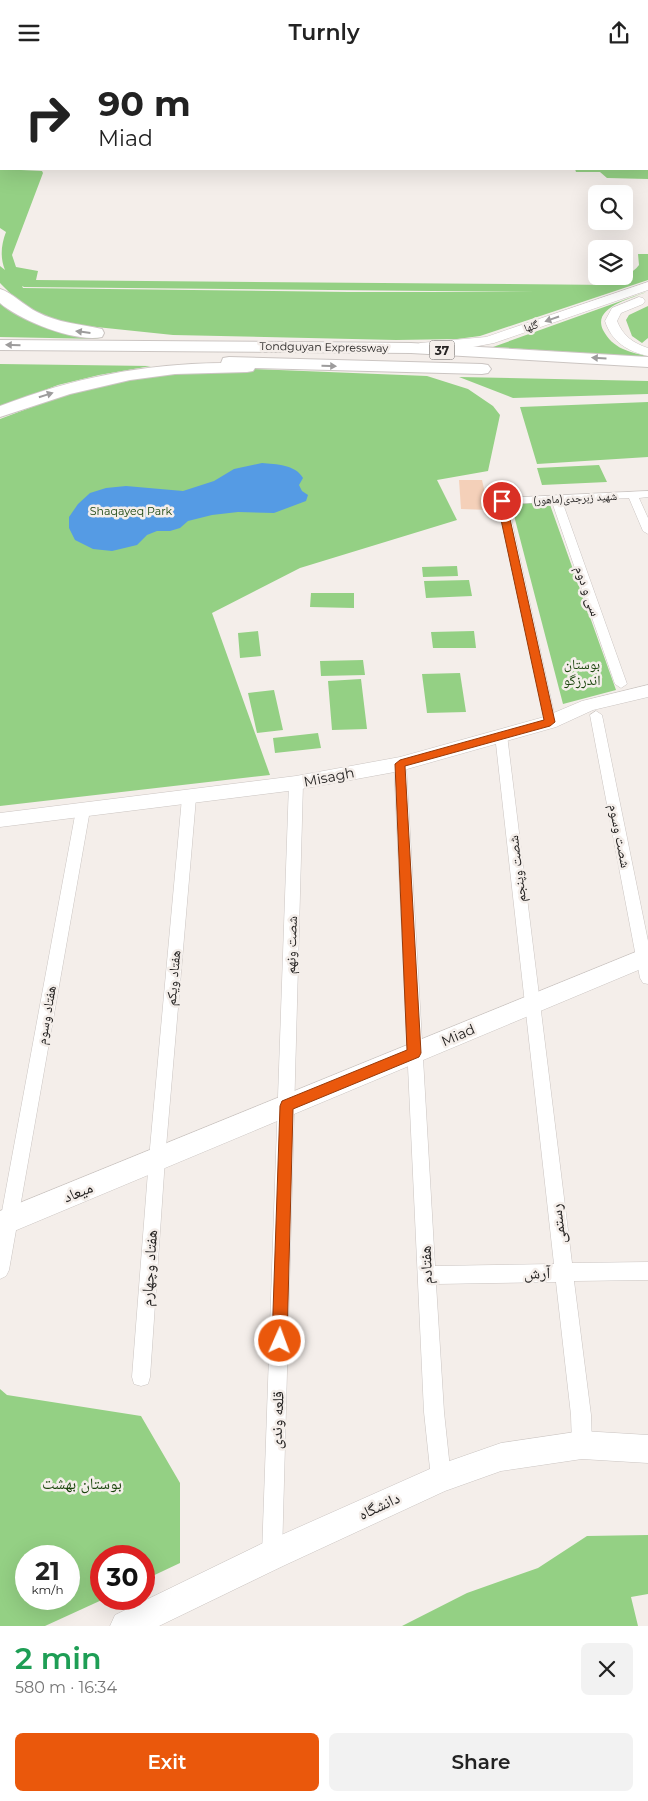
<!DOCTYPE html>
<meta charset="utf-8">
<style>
body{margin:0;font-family:Montserrat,"Noto Naskh Arabic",sans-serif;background:#f2f2f2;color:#222;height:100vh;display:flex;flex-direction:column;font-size:19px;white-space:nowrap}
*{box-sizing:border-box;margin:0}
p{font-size:16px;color:#767676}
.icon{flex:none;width:28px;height:28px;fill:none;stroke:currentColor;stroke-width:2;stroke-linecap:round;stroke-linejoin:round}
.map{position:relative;height:1561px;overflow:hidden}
.details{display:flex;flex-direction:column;background:#fff;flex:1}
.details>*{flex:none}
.hud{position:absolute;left:0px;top:0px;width:649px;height:105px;box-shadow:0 5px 20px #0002;background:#fff;color:#222;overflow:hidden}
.buttons{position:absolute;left:588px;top:120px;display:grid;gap:10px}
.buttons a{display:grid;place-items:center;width:45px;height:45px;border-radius:8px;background:#fff;box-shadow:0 5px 20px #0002;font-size:25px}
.speed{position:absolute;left:15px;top:1480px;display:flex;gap:10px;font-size:25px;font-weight:700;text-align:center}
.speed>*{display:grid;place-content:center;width:65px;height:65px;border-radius:50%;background:#fff;box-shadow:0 5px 20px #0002;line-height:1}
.speed small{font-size:12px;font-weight:400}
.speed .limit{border:8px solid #d22;background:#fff;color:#111}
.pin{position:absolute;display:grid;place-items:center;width:42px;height:42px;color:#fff;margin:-21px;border:2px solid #fff;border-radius:50%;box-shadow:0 1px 5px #0007}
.me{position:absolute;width:55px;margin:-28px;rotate:2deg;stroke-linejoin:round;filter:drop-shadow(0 0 4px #0008)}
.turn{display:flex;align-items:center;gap:18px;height:105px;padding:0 15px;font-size:22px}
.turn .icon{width:65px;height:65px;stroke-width:2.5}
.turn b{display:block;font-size:35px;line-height:42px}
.round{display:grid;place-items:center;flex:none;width:52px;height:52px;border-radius:8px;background:#f2f2f2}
.headline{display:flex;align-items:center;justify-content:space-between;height:85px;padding:0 15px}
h1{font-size:30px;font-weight:600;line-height:38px;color:#1e9e55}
.action{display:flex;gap:10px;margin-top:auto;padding:10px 15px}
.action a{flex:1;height:58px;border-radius:8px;background:#ea580c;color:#fff;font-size:20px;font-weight:600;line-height:58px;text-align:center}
.action a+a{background:#f2f2f2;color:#222}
header{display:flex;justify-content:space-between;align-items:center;height:65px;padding:0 15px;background:#fff;font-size:22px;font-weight:600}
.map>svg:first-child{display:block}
.green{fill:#94d084;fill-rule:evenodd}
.water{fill:#559be4}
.building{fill:#f4d0b9}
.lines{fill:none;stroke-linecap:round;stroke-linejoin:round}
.street-casing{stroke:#cbc5c2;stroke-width:1}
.secondary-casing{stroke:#cbc5c2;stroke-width:1}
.highway-casing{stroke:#cbc5c2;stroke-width:2}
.street{fill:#fff;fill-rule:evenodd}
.secondary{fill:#fff;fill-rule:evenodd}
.highway{fill:#fff;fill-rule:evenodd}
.oneway{fill:#9d9c9c}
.route{fill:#ea580c;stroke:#983908}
.labels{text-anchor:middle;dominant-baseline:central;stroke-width:5;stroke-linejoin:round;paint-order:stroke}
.far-street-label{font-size:11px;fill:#252322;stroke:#f4eeea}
.far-park-label{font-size:11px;fill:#1a440c;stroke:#f4eeea}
.shield{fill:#f4eeea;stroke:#63605e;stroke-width:1}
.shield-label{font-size:12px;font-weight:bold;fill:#252322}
.street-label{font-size:14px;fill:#252322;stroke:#f4eeea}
.park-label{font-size:14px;fill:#1a440c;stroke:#f4eeea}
.near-street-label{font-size:16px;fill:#252322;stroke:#f4eeea}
.near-park-label{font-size:16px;fill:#1a440c;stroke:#f4eeea}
</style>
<header><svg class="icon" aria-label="menu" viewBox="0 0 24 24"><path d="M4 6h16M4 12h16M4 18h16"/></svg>Turnly<svg class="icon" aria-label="share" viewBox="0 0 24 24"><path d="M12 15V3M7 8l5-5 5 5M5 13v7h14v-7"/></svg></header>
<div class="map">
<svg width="648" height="1561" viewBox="0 0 648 1561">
<rect width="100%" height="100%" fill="#f4eeea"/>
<!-- green -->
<path class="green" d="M648 69V114L607 113 600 107H576L575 104H648Z
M0 104 42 106 43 108 12 190 16 202 38 206 36 215 611 220V212C622 210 632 210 639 200L638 189H648V215L480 271 457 274 396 275 173 270 58 258 32 245 10 228 0 218V201L5 205C0 193 1 180 6 167L0 163ZM22 221 24 222 536 227H348L23 223Z
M646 227C631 234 592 242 603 265 608 274 614 280 623 284 631 288 641 289 648 292L493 282Z
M0 236 86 272 100 274 0 272Z
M648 241V273L642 278 632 271 626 255 629 250Z
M0 299 151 301 99 310 58 320 0 342Z
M252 304 427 311 468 324 493 341 500 350 488 406 437 415 457 455 300 503 212 548 270 710 0 741V354L56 333 136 310Z
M459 312 648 316V329L513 333Z
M648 337V392L537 399 520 342Z
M599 400 607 417 542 420 537 403Z
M549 437 616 625 563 639 511 439Z
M457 501 458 511 423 512 422 502Z
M469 515 472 531 426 533 424 516Z
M311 528H354V543L310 542Z
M258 566 261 591 240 593 238 568Z
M474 566 476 583H433L431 567Z
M363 595 365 610 321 611 320 596Z
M460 608 466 647 427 648 422 609Z
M361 614 367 664 332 665 328 616Z
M274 625 283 665 257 668 248 628Z
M318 668 321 683 275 688 273 673Z
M0 1324 7 1330 141 1351 180 1418V1498L144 1515V1491H101V1534H104L45 1561H0ZM26 1491H69V1534H26Z
M648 1470V1529L631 1532 638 1561H402L467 1528 538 1503 587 1471Z"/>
<!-- water -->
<path class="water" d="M262 398C276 399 296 400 303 413L299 420 302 426 308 430 306 436 274 448 238 447 212 450 188 456 180 463 170 466H157L147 470 137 480 112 486 93 484 75 475 69 463V452L78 439 90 428 106 423 126 421 183 426 214 416 234 404Z"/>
<!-- building -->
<path class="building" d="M459 415H482L489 445 461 444Z"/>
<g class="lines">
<!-- street casing -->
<g class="street-casing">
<path id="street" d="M648 426V432L639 433 648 453V469L643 466 629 433 562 436 627 619 621 623 615 619 552 437 508 439 556 657 554 660H546L497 436 502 433Z
M596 646 602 650 648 876V919L643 918 640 913 590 650Z
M501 665 505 667 507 670 572 1198 648 1197V1215L574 1216 591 1350 592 1380 589 1387 582 1390 575 1387 572 1380 571 1350 556 1217 436 1219 444 1347 451 1413 448 1420 441 1423 434 1420 431 1413 424 1347 394 699 395 696H405L406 699 435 1201 554 1199 495 670 497 667Z
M296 713 301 715 303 718 282 1490 279 1497 272 1500 265 1497 262 1490 289 718 291 715Z
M189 728 194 729 196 733 165 1094 150 1312 148 1319 141 1321 134 1319 132 1312 149 1094 182 733 184 729Z
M83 740 88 741 90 745 9 1205 6 1211 0 1214V1157L76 745 78 741Z"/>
</g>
<!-- secondary casing -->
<g class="secondary-casing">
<path id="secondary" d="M152 0H178V1H152Z
M648 217V225L494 278 473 282 420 286 414 282 420 278 486 272Z
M639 232 643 233 645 236 643 239 621 248 617 256C623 271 633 278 648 283V291C627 286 612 277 605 256L612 243Z
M648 620V632L593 645 556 662 400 706 296 725 0 762V748L296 711 400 692 544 652 582 636Z
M648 882V901L0 1172V1146Z
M582 1366 648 1370V1398L582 1394 501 1406 445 1426 283 1501 159 1561H110L115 1550 261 1479 441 1399 501 1378Z"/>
</g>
<!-- highway casing -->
<g class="highway-casing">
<path id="highway" d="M0 224C11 227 25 241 37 247 58 258 80 259 102 264L104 268 102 272C76 278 19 255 0 238Z
M0 275 411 278 648 292V302L411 288 0 285Z
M229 292 482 299 488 300 491 304 488 308 482 309 255 303 253 306 247 307 175 309 130 315 70 329 0 352V341C73 313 142 299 221 298L223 293Z"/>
</g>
<!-- street -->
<use href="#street" class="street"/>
<!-- secondary -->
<use href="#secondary" class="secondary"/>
<!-- highway -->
<use href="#highway" class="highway"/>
</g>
<!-- one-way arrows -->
<defs><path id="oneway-solid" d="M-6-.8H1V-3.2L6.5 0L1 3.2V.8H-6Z" transform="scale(1.25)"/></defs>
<g class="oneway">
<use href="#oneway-solid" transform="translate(552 254) rotate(161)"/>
<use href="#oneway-solid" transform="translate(83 267) rotate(-173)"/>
<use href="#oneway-solid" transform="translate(13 280) rotate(-179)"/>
<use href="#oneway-solid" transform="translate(599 293) rotate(-177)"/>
<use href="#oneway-solid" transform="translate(329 301) rotate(1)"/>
<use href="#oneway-solid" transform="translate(46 330) rotate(-18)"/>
</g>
<!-- route -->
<path class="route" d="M502 433 506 436 555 657 550 661 405 701 421 988 419 992 293 1044 287 1276 285 1282 280 1284 274 1282 272 1276 280 1041 282 1036 407 985 395 699 400 695 544 655 497 436Z"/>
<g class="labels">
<!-- far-street labels -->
<g class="far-street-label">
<text transform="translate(531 261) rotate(-19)">گلها</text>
<text transform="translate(324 282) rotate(1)">Tondguyan Expressway</text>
<text transform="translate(575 433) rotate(-3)">شهید زبرجدی(ماهور)</text>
</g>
<!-- far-park labels -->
<g class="far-park-label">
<text x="131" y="446">Shaqayeq Park</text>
</g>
<!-- shield labels -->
<rect class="shield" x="429.5" y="275.5" width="25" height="19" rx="4"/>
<g class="shield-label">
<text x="442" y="285">37</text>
</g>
<!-- street labels -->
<g class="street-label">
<text transform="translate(588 526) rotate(71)">سی و دوم</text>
<text transform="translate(329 712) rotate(-11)">Misagh</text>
<text transform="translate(620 771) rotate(79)">شصت وسوم</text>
<text transform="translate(517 804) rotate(-97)">شصت وپنجم</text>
<text transform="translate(291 880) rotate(-88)">شصت ونهم</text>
<text transform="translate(173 913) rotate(-85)">هفتاد ویکم</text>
<text transform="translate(46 950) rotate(-80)">هفتاد وسوم</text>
<text transform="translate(458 970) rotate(-23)">Miad</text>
</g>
<!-- park labels -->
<g class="park-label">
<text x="582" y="599">بوستان<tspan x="582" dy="16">اندرزگو</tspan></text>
</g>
<!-- near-street labels -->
<g class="near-street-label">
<text transform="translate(78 1127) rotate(-22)">میعاد</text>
<text transform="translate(558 1159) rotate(-97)">رستمی</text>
<text transform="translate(426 1200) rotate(-93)">هفتادم</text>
<text transform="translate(149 1203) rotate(-86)">هفتاد وچهارم</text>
<text transform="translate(537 1208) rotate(-1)">آرش</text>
<text transform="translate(277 1355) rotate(-88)">قلعه وندی</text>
<text transform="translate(379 1441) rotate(-25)">دانشگاه</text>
</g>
<!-- near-park labels -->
<g class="near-park-label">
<text x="82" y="1418">بوستان بهشت</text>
</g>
</g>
</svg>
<div class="buttons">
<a><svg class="icon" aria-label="search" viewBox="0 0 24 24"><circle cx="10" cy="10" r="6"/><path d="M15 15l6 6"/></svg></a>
<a><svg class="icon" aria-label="layers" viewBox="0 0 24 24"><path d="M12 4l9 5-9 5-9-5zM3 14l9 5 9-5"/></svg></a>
</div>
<div class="speed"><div>21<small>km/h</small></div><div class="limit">30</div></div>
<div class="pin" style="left:502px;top:436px;background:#d93025"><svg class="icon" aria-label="arrive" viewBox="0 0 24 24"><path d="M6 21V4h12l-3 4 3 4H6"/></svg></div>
<svg class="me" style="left:280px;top:1276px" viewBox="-20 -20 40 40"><circle r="17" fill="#ea580c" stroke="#fff" stroke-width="3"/><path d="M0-11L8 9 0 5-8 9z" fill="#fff"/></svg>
<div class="hud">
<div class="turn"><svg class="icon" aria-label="right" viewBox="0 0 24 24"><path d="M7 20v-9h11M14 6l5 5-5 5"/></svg><div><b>90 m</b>Miad</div></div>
</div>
</div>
<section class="details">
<div class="headline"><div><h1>2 min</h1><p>580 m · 16:34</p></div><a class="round"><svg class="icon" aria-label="close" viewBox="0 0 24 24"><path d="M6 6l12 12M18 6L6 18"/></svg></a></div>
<div class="action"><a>Exit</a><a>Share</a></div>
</section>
